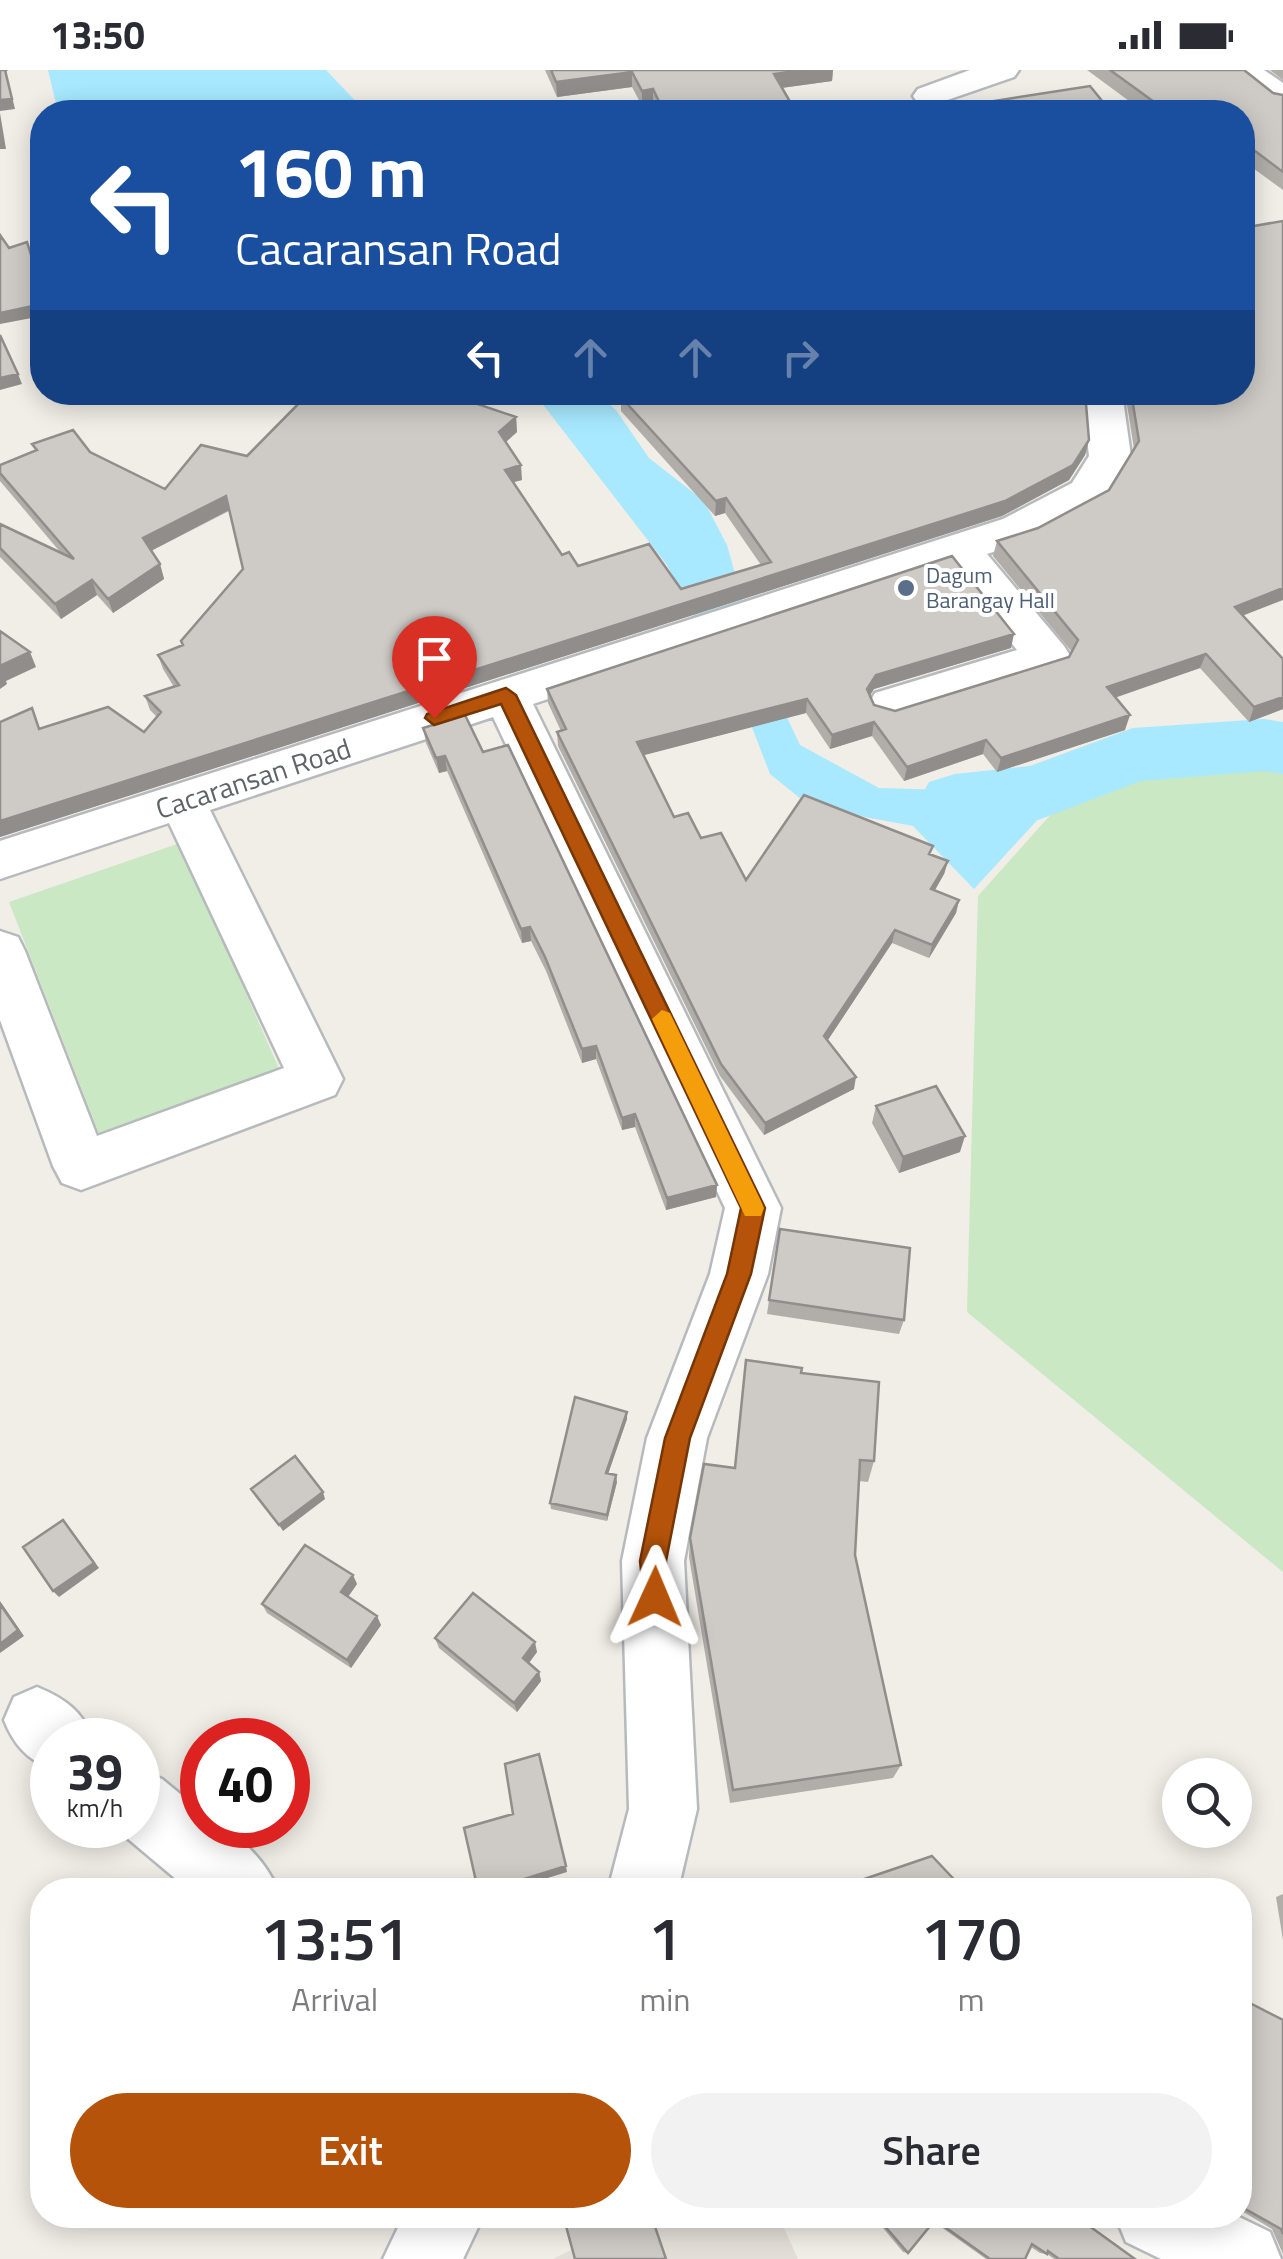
<!DOCTYPE html>
<style>
body{margin:0;font-family:"Titillium Web",sans-serif;background:#f2f2f3;color:#2b2b33;height:100vh;display:flex;flex-direction:column;font-size:38px;white-space:nowrap}
*{box-sizing:border-box;margin:0}
p{font-size:32px;color:#7c7c81}
.icon{flex:none;width:55px;height:55px;fill:none;stroke:currentColor;stroke-width:2;stroke-linecap:round;stroke-linejoin:round}
.map{position:relative;flex:1;overflow:hidden}
.drawer{position:absolute;left:30px;top:1808px;width:1222px;height:350px;display:flex;flex-direction:column;background:#fff;border-radius:40px;box-shadow:0 5px 25px #0003}
.drawer>*{flex:none}
.hud{position:absolute;left:30px;top:30px;width:1225px;height:305px;border-radius:40px;box-shadow:0 5px 25px #0003;background:#1a4fa0;color:#fff;overflow:hidden}
.buttons{position:absolute;left:1162px;top:1688px;display:grid;gap:20px}
.buttons a{display:grid;place-items:center;width:90px;height:90px;border-radius:50%;background:#fff;box-shadow:0 5px 25px #0003;font-size:50px}
.speed{position:absolute;left:30px;top:1648px;display:flex;gap:20px;font-size:50px;font-weight:700;text-align:center}
.speed>*{display:grid;place-content:center;width:130px;height:130px;border-radius:50%;background:#fff;box-shadow:0 5px 25px #0003;line-height:1}
.speed small{font-size:25px;font-weight:400}
.speed .limit{border:15px solid #d22;background:#fff;color:#111}
.pin{position:absolute;display:grid;place-items:center;width:85px;height:85px;color:#fff;margin:-102px -42px;border-radius:50% 50% 50% 0;rotate:-45deg;box-shadow:0 0 10px #0007}
.pin .icon{rotate:45deg}
.me{position:absolute;width:110px;margin:-55px;rotate:1deg;stroke-linejoin:round;filter:drop-shadow(0 0 8px #0008)}
.turn{display:flex;align-items:center;gap:35px;height:210px;padding:0 40px;font-size:45px}
.turn .icon{width:130px;height:130px;stroke-width:2.5}
.turn b{display:block;font-size:70px;line-height:85px}
.lanes{display:flex;align-items:center;height:95px;padding:0 40px;background:#0003;justify-content:center;gap:50px;direction:ltr}
.lanes .off{opacity:.35}
.eta{display:flex;justify-content:space-evenly;align-items:center;height:170px;text-align:center}
.eta b{font-size:60px;font-weight:600;line-height:70px}
.primary-button{display:flex;gap:20px;margin-top:auto;padding:20px 40px}
.primary-button a{flex:1;height:115px;border-radius:60px;background:#b45309;color:#fff;font-size:40px;font-weight:600;line-height:115px;text-align:center}
.primary-button a+a{background:#f2f2f3;color:#2b2b33}
.status{display:flex;justify-content:space-between;align-items:center;height:70px;padding:0 50px;background:#fff;direction:ltr}
.status svg{height:28px;fill:currentColor}
.map>svg:first-child{display:block}
.education{fill:#e3ded8}
.green{fill:#cae8c3}
.water{fill:#a8e9ff}
.lines{fill:none;stroke-linecap:round;stroke-linejoin:round}
.river{fill:#a8e9ff;fill-rule:evenodd}
.minor-casing{stroke:#b7babd;stroke-width:5}
.minor{fill:#fff;fill-rule:evenodd}
.wall{fill:#b1aeaa}
.shaded-wall{fill:#908d8b}
.building{fill:#cecac6;stroke:#908d8b;stroke-width:2.5}
.route{fill:#b45309;stroke:#753606;stroke-width:2.5}
.slow{fill:#f59e0b}
.service-dot{fill:#5c6f8a;stroke:#fff;stroke-width:4}
.labels{text-anchor:middle;dominant-baseline:central;stroke-width:8;stroke-linejoin:round;paint-order:stroke}
.far-service-label{font-size:22px;fill:#4e5e75;stroke:#fff;text-anchor:start}
.street-label{font-size:28px;fill:#5e6467;stroke:#fff}
</style>
<div class="status"><b>13:50</b><svg viewBox="0 0 49 12"><path d="M0 12V9h3v3zM5 12V6h3v6zM10 12V3h3v9zM15 12V0h3v12zM26 1h20v11H26zM47 4h2v5h-2z"/></svg></div>
<div class="map">
<svg width="1283" height="2189" viewBox="0 0 1283 2189">
<rect width="100%" height="100%" fill="#f1ede7"/>
<!-- education -->
<path class="education" d="M641 2145H778L798 2189H553Z"/>
<!-- green -->
<path class="green" d="M1283 682V1502L967 1242 978 826 1085 706Z
M180 773 284 1010 105 1079 9 832Z"/>
<!-- water -->
<path class="water" d="M48 0H326L366 42H58Z
M534 323H596L616 340 649 388 704 431 727 475 758 586 800 675 879 718 982 721 1074 710 974 819 913 756 811 737 770 704 750 652 667 495Z"/>
<g class="lines">
<!-- river -->
<path class="river" d="M1264 649 1283 652V704L1264 701 1141 711 1038 750 955 760 929 752 918 732 929 712 955 704 1030 696 1133 658Z"/>
<!-- minor casing -->
<g class="minor-casing">
<path id="minor" d="M970 0H1019L1014 7 930 36 918 33 913 26 918 19Z
M1225 0H1264L1283 13V38L1271 35Z
M1082 322H1122L1131 386 1102 433 1033 469 987 484 1064 576 1071 587 1064 598 891 652 875 647 868 635 875 623 1017 580 950 496 533 634 781 1138 768 1204 707 1368 684 1491 697 1739 678 1820H608L629 1739 622 1491 647 1368 710 1204 725 1138 493 647 210 740 343 1009 335 1025 81 1120 62 1113 53 1096 0 950V861L18 867 25 881 97 1066 284 998 169 753 0 809V771L1003 449 1072 413 1089 386Z
M37 1617C66 1629 82 1641 94 1670H52V1700C27 1689 14 1675 4 1650L14 1627Z
M138 1699 162 1709 202 1742V1755C235 1755 266 1792 278 1820H189L114 1757 138 1755Z
M404 2145H484L463 2189H383Z
M1115 2145H1235L1270 2162 1281 2189H1161L1126 2172Z"/>
</g>
<!-- minor -->
<use href="#minor" class="minor"/>
</g>
<!-- wall -->
<path class="wall" d="M545 0H833L832 11 782 18 796 42H657L653 34 642 36 632 17 557 27Z
M1087 0H1244L1273 23 1283 25V120L1246 93 1242 94V42H1144Z
M1270 0H1283V10Z
M988 32 1111 42H986Z
M616 322H1085L1089 370 1085 385 1069 410 1002 446 0 767 40 659 144 662 157 647 150 640 145 626 174 617 163 599 158 585 182 575 243 499 229 441 151 481 160 494 164 509 113 543 97 525 61 549 0 487V454L61 483 0 411V403L35 381 32 374 90 382 165 419 247 386 516 347 517 362 506 372 522 410 513 412 562 485 578 496 681 519 761 495 725 443 715 446 621 341V335L616 328Z
M1125 322H1242L1243 546 1283 589V639L1249 652 1200 598 1115 627 1125 660 997 702 983 684 904 711 872 666 830 679 806 643 643 685 674 747 701 768 746 810 931 785 948 791 944 804 935 820 959 830 956 843 929 888 892 873 827 971 854 1019 764 1065 720 1006 558 676 557 662 561 661 548 633 547 619 1011 578 874 619 870 625 874 635 895 641 1069 587 1072 582 993 486 997 471 1038 458 1109 420 1134 379Z
M423 658 483 682 717 1115 716 1127 666 1140 635 1057 622 1060 596 989 582 993 546 901 531 871 522 873 447 701 439 703 426 673Z
M876 1036 960 1082 899 1103 872 1053Z
M769 1230 904 1250 899 1264 767 1244Z
M801 1303 874 1391 868 1412 859 1411 855 1485 901 1695 893 1708 730 1733 689 1487 690 1468 735 1398Z
M627 1342V1349L608 1404 617 1412 607 1451 551 1439 550 1433Z
M357 1514 348 1527 381 1555 351 1598 267 1543 262 1534Z
M435 1568 537 1582 529 1593 539 1602 541 1611 517 1642 439 1578Z
M1283 1824V1870L1276 1827Z
M1246 1931 1283 1950V2184L1272 2159 1240 2140V1932Z
M874 2145H1074L1135 2189H1054L1047 2184 1040 2183 1031 2177 1025 2189H986L934 2152 908 2183 903 2182 873 2146Z"/>
<!-- shaded-wall -->
<path class="shaded-wall" d="M5 0H8L6 2 15 39 0 41V30Z
M806 0H833L832 11 773 19 774 4Z
M632 2V17L557 27 556 12Z
M653 19V34L642 36V21Z
M0 43 6 79H0Z
M1251 78 1246 93 1242 94V81Z
M42 234V246L0 254V243Z
M18 304 22 314 0 320V308Z
M516 347 517 362 500 377 499 362Z
M1089 370 1085 385 1069 410 1002 446 0 767V751L1005 431Z
M521 395 522 410 506 414 505 400Z
M226 426 229 440 147 483 143 468Z
M726 428 725 443 715 446 716 431Z
M160 494 164 509 113 543 108 529Z
M92 510 97 525 61 549 55 534Z
M1283 518V530L1229 551 1235 537Z
M1014 564 1011 578 874 619 865 633 867 619 876 605Z
M30 582 36 597 6 611 7 614 0 619V596Z
M1206 584 1200 598 1103 632 1107 617Z
M1283 627V639L1249 652 1254 637Z
M807 629 806 643 637 687V672Z
M1130 645 1125 660 997 702 1001 688Z
M874 652 872 666 830 679 832 665Z
M986 670 983 684 904 711 907 697Z
M445 686 447 701 439 703 436 688Z
M948 791 944 804 928 832 931 819Z
M959 830 956 843 929 888 932 875Z
M530 857 531 871 522 873 521 859Z
M895 860 892 873 822 979 824 966Z
M596 976V989L582 993V979Z
M856 1007 854 1019 764 1065 765 1053Z
M635 1044V1057L622 1060V1048Z
M965 1066 960 1082 899 1103 903 1087Z
M717 1115 716 1127 666 1140 667 1128Z
M627 1342V1349L606 1410V1403Z
M616 1405 617 1412 607 1451V1445Z
M323 1422 325 1429 283 1461 279 1455Z
M68 1456 99 1498 59 1527 53 1521Z
M353 1505 357 1514 345 1531 341 1522Z
M0 1531 24 1566 0 1583Z
M377 1546 381 1555 351 1598 347 1590Z
M535 1572 537 1582 525 1598 523 1588Z
M539 1602 541 1611 517 1642 514 1633Z
M566 1796 567 1802 509 1820H489Z"/>
<!-- building -->
<path class="building" d="M0 0H5L12 29 0 30Z
M551 0H806L774 4 796 42H664L653 19 642 21 632 2 556 12Z
M1110 0H1244L1273 23 1283 25V102L1251 78 1242 81V42H1168Z
M1090 16 1111 42H1014L988 32Z
M472 33 477 42H432Z
M1283 151V518L1235 537 1283 589V627L1254 637 1206 584 1107 617 1130 645 1001 688 986 670 907 697 874 652 832 665 807 629 637 672 674 747 688 743 701 768 721 763 746 810 804 725 933 776 929 784 948 791 931 819 959 830 932 875 895 860 824 966 856 1007 765 1053 721 994 557 662 566 659 547 619 952 486 1014 564 876 605 867 619 874 635 895 641 1069 587 1078 570 997 471 1038 458 1109 420 1139 371 1131 322H1242V158Z
M0 165 9 178 27 172 42 220V234L0 243Z
M0 265 18 304 0 308Z
M310 322H442L516 347 499 362 521 395 505 400 562 485 569 482 578 496 649 474 681 519 771 492 726 428 716 431 620 326 624 325 622 322H1085L1089 370 1073 395 1005 431 0 751V652L32 638 39 659 108 637 144 662 161 642 145 626 179 615 158 585 183 575 181 571 243 499 226 426 143 468 160 494 108 529 92 510 55 534 0 478V454L74 489 0 403V395L37 380 32 374 73 360 90 382 165 419 201 375 247 386Z
M0 561 30 582 0 596Z
M465 645 483 682 508 675 717 1115 667 1128 635 1044 622 1048 596 976 582 979 545 887 530 857 521 859 445 686 436 688 423 658Z
M936 1016 965 1066 903 1087 876 1036Z
M780 1159 910 1178 904 1250 769 1230Z
M746 1290 802 1298 801 1303 879 1312 874 1391 860 1390 855 1485 901 1695 733 1720 690 1468 704 1394 735 1398Z
M575 1327 627 1342 606 1403 616 1405 607 1445 550 1433Z
M295 1386 323 1422 279 1455 251 1419Z
M63 1450 94 1493 53 1521 23 1477Z
M305 1475 353 1505 341 1522 377 1546 347 1590 262 1534Z
M473 1523 535 1572 523 1588 539 1602 514 1633 435 1568Z
M0 1534 18 1560 0 1574Z
M539 1684 566 1796 489 1820H478L464 1758 513 1744 505 1694Z
M932 1786 964 1820H832Z
M1246 1931 1283 1950V2164L1281 2159 1240 2136V1952Z
M563 2145H651L666 2189H575Z
M878 2145H1074L1135 2189H1059L1048 2181 1047 2184 1032 2174 1025 2189H990L935 2150 908 2183 877 2147Z"/>
<!-- route -->
<path class="route" d="M506 618 516 625 765 1138 751 1204 690 1368 666 1491 668 1527 664 1536 655 1540 645 1536 640 1491 665 1368 727 1204 741 1138 501 634 434 655 425 648 427 644Z"/>
<!-- slow -->
<path class="slow" d="M662 940 670 943 761 1131 764 1138 761 1146H745L652 949Z"/>
<!-- markers -->
<circle class="service-dot" cx="906" cy="518" r="10"/>
<g class="labels">
<!-- far-service labels -->
<g class="far-service-label">
<text x="926" y="505">Dagum<tspan x="926" dy="25">Barangay Hall</tspan></text>
</g>
<!-- street labels -->
<g class="street-label">
<text transform="translate(253 708) rotate(-18)">Cacaransan Road</text>
</g>
</g>
</svg>
<div class="buttons">
<a><svg class="icon" aria-label="search" viewBox="0 0 24 24"><circle cx="10" cy="10" r="6"/><path d="M15 15l6 6"/></svg></a>
</div>
<div class="speed"><div>39<small>km/h</small></div><div class="limit">40</div></div>
<div class="pin" style="left:434px;top:648px;background:#d93025"><svg class="icon" aria-label="arrive" viewBox="0 0 24 24"><path d="M6 21V4h12l-3 4 3 4H6"/></svg></div>
<svg class="me" style="left:655px;top:1527px" viewBox="-20 -20 40 40"><path d="M0-17L14 15 0 8-14 15z" fill="#b45309" stroke="#fff" stroke-width="4"/></svg>
<div class="hud">
<div class="turn"><svg class="icon" aria-label="left" viewBox="0 0 24 24"><path d="M17 20v-9H6M10 6l-5 5 5 5"/></svg><div><b>160 m</b>Cacaransan Road</div></div>
<div class="lanes"><svg class="icon" aria-label="left" viewBox="0 0 24 24"><path d="M17 20v-9H6M10 6l-5 5 5 5"/></svg><svg class="icon off" aria-label="ahead" viewBox="0 0 24 24"><path d="M12 20V5M6 11l6-6 6 6"/></svg><svg class="icon off" aria-label="ahead" viewBox="0 0 24 24"><path d="M12 20V5M6 11l6-6 6 6"/></svg><svg class="icon off" aria-label="right" viewBox="0 0 24 24"><path d="M7 20v-9h11M14 6l5 5-5 5"/></svg></div>
</div>
<section class="drawer">
<div class="eta">
<div><b>13:51</b><p>Arrival</p></div>
<div><b>1</b><p>min</p></div>
<div><b>170</b><p>m</p></div>
</div>
<div class="primary-button"><a>Exit</a><a>Share</a></div>
</section>
</div>
